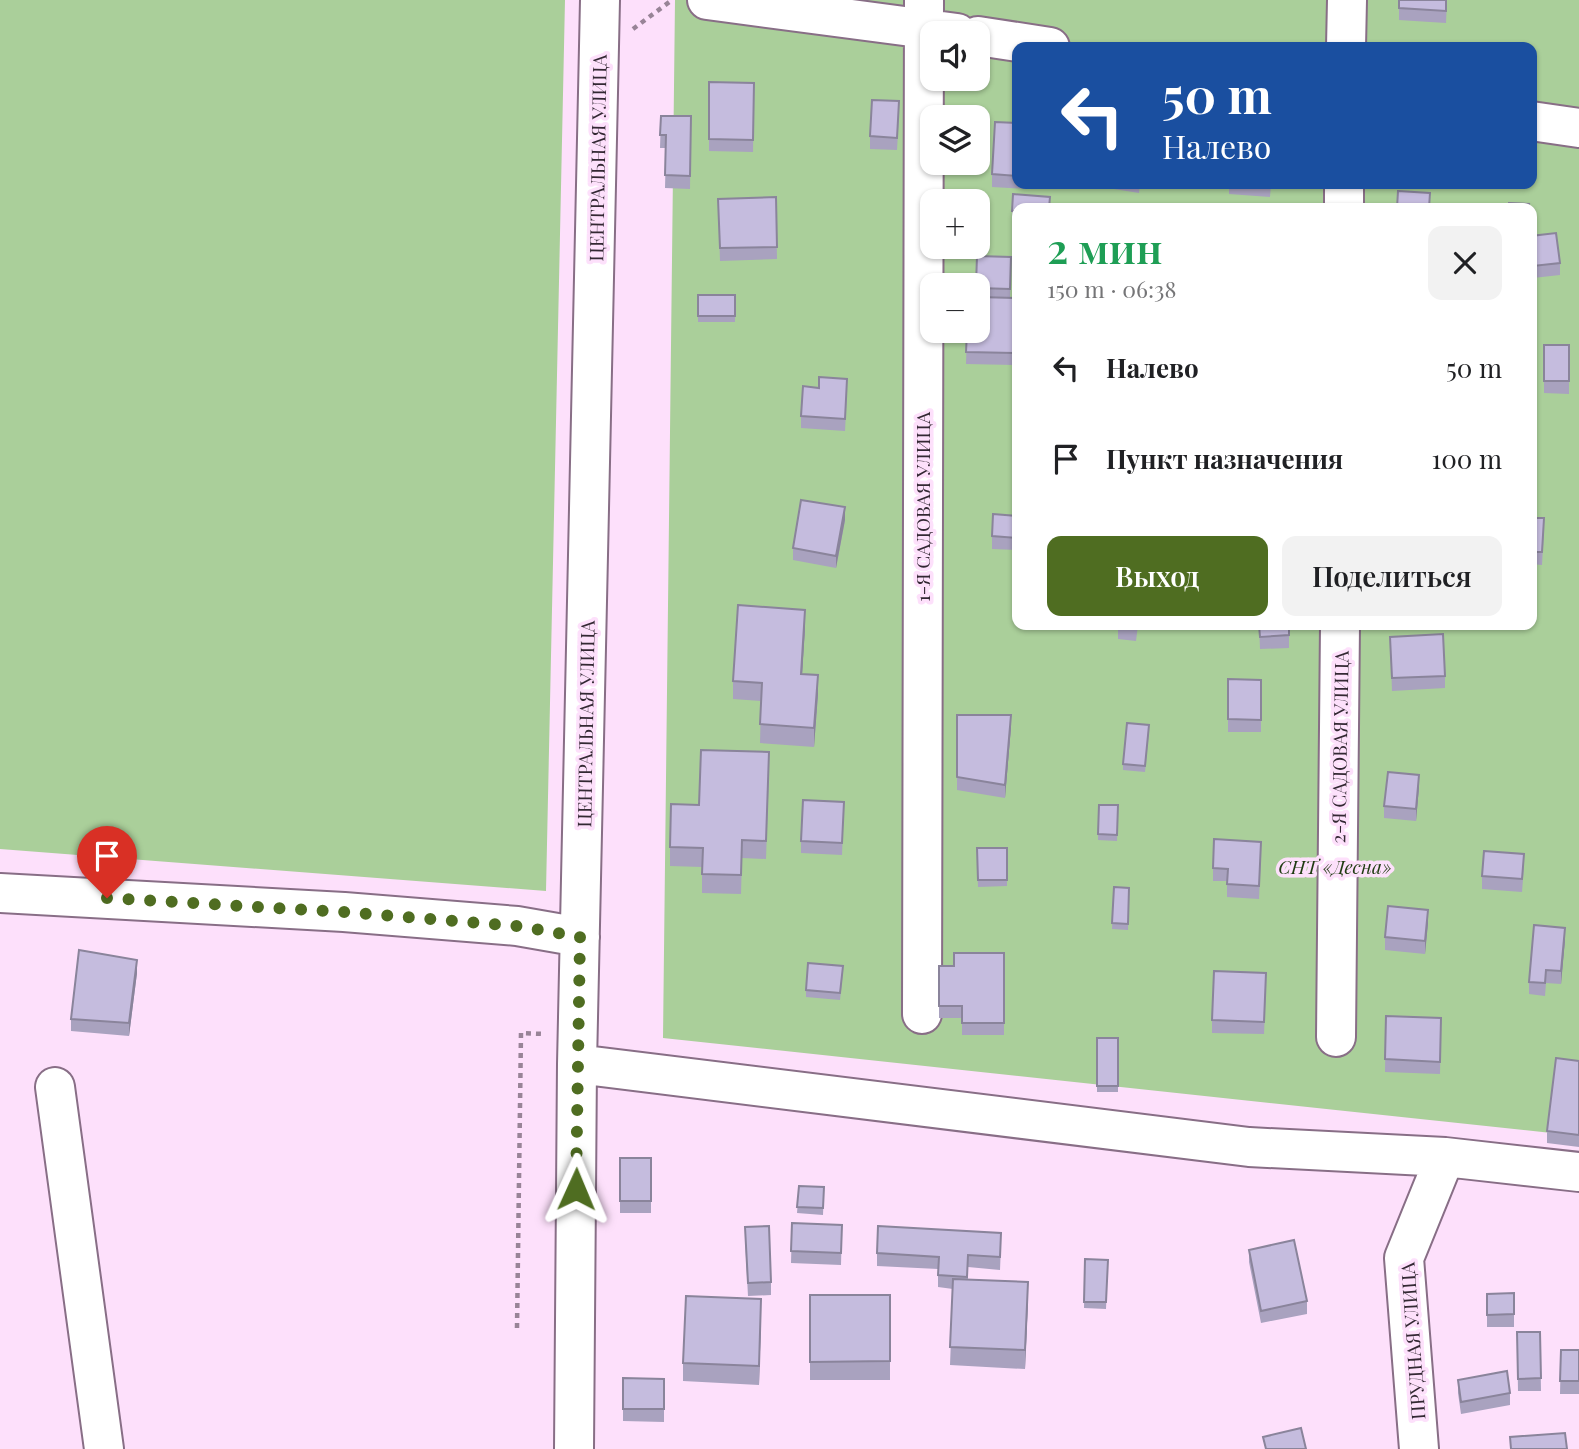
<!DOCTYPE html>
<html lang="ru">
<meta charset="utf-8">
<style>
body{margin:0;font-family:"Playfair Display",serif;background:#f2f2f2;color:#202124;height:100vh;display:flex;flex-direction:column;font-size:26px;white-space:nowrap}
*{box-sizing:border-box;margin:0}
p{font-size:23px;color:#757577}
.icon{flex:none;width:38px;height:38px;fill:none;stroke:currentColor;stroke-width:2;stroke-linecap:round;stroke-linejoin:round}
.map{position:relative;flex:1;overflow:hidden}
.panel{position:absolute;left:1012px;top:203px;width:525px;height:427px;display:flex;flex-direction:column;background:#fff;border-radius:14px;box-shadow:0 2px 5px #0004}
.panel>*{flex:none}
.guide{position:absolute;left:1012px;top:42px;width:525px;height:147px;border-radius:14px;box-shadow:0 2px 5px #0004;background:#1a4fa0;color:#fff;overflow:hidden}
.buttons{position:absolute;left:920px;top:21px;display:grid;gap:14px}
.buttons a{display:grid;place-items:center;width:70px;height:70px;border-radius:14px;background:#fff;box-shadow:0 2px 5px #0004;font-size:35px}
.pin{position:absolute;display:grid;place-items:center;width:60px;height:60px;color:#fff;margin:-72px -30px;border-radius:50% 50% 50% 0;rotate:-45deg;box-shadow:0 0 7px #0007}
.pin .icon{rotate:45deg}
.me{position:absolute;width:77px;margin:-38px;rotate:1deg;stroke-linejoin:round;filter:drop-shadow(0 0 5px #0008)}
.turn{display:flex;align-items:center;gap:24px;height:147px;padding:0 35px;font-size:32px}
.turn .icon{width:91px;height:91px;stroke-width:2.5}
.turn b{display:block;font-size:49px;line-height:60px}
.round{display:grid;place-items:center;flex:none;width:74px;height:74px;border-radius:14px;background:#f2f2f2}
.overview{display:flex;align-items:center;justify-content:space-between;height:119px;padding:0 35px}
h1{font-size:42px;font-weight:600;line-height:52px;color:#1e9e55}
.button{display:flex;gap:14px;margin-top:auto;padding:14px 35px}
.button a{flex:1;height:80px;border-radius:14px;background:#4f6d21;color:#fff;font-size:28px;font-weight:600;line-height:80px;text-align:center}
.button a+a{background:#f2f2f2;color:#202124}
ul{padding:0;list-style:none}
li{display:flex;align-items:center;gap:21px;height:91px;padding:0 35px}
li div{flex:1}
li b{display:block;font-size:26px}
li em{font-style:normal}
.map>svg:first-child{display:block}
.green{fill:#aacf9a;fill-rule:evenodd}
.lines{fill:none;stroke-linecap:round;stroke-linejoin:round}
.minor-casing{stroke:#886e86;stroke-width:42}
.path{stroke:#988497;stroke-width:4.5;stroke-dasharray:5 5;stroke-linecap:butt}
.minor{stroke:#fff;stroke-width:38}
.wall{fill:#a9a2bf}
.shaded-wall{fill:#8a849b}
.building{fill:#c5bcde;stroke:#8a849b;stroke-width:2}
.route{stroke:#4f6d21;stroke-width:12;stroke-dasharray:0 21.6}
.labels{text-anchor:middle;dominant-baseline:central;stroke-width:7;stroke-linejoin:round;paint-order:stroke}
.street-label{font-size:19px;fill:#332833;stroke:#fde0fb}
.park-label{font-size:19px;font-style:italic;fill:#1f3b11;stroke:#fde0fb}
</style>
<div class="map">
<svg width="1579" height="1449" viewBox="0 0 1579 1449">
<rect width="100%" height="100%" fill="#fde0fb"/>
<!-- green -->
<path class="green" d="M0 0H565L546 891 0 849Z
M675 0H1579V1136L663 1038ZM933 33H978V79H933ZM1017 47H1531V184H1017ZM933 117H978V163H933ZM933 201H978V247H933ZM1017 208H1531V625H1017ZM933 285H978V331H933Z"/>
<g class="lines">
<!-- minor casing -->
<g class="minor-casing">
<path id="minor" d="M707 0 957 33
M978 36 1050 47
M1346 47 1347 0
M1531 121 1579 128
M1344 208V184
M0 893 344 912 517 926 580 937
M922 1014 924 0
M1336 1037 1340 625
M577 1064 1249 1147 1445 1157 1579 1172
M55 1087 104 1449
M574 1449 577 1064 600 0
M1419 1449 1404 1258 1445 1157"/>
</g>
<!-- path -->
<path class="path" d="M633 29 672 0
M517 1328 521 1033 544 1034"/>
<!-- minor -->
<use href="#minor" class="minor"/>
</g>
<!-- wall -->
<path class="wall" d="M1399 0H1447L1446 23 1399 20Z
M709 82 754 83 753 152 709 151Z
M899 114 897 150 870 149V136Z
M661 116H691L690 189 665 188 666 148H660Z
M1017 123V184H1028L1027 189 992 187V174Z
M1114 184H1140L1139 193 1114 189Z
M1229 184H1271L1270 197 1229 194Z
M1013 194 1050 197V208H1017V224L1012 223Z
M776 197 777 259 720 261 718 199Z
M1531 236 1560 263V275L1533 278 1531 260Z
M1011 270 1010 298H1015L1014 365 966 364 967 331H978V285Z
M698 295H735V322H698Z
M1531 333 1533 334V376H1531Z
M1544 345H1569V394L1544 393Z
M847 392 845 431 801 428V416Z
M1017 516V550L992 549V536Z
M1531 518 1544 531 1542 565 1531 564Z
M845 520 836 568 793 560V548Z
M1118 625H1138L1136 641 1118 639Z
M1259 625H1289V648L1260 649Z
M805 628 802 674 818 694 814 747 760 743 761 701 733 699V681Z
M1390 637 1445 676V688L1392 691Z
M1228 679 1261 680V732H1228Z
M957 715 1011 727 1005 798 957 790Z
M1149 732 1145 772 1123 770V764Z
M769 770 766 859 742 858 741 894 702 893V867L670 866V847L699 805Z
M1419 787 1416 821 1384 818V806Z
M844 802 842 855 801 853V841Z
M1099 805H1118L1117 841 1098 840Z
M977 848H1007V886L978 887Z
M1261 854 1259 899 1227 897V881H1213V868Z
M1524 866 1522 892 1482 889V876Z
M1114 887 1129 888 1128 930 1112 929Z
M1428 923 1425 954 1385 950V937Z
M1565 940 1561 984 1546 983 1545 996 1529 994V982Z
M1004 953V1035H962V1018H939V966H954Z
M843 972 840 1000 806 997V990Z
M137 973 129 1036 71 1031V1019Z
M1266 985 1264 1034 1212 1033V1020Z
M1386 1016 1441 1018 1440 1074 1385 1072Z
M1097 1038H1118V1092H1097Z
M1579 1061V1147L1547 1143V1131Z
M620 1158H651V1213H620Z
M799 1186 824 1187 823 1215 797 1213Z
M792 1223 842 1225 841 1265 791 1263Z
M745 1239 771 1282V1295L748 1296Z
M1001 1245 1000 1270 968 1267V1279L1028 1300 1025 1369 950 1365 953 1289 938 1287V1269L877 1266V1253Z
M1249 1250 1307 1301V1314L1261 1323 1249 1262Z
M1085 1259 1108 1260 1106 1309 1084 1308Z
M1514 1293V1327H1487V1294Z
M810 1295H890V1380H810Z
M761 1318 759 1385 683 1381V1363Z
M1517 1332H1540L1541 1391H1518Z
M1561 1350H1579V1394H1560Z
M623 1378 664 1379V1422L623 1421Z
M1458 1380 1510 1393V1405L1461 1414 1458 1393Z"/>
<!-- shaded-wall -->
<path class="shaded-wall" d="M845 507V520L836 568V556Z
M805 610V628L801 692V674Z
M818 675V694L814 747V728Z
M1011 715V727L1005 798V785Z
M1419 775V787L1416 821V809Z
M1428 910V923L1425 954V941Z
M1565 928V940L1561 984V971Z
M137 960V973L129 1036V1023Z
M1028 1282V1300L1025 1369V1350Z
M761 1299V1318L759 1385V1366Z"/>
<!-- building -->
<path class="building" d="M1399 0H1446V11L1399 8Z
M709 82 754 83 753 140 709 139Z
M872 100 899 101 897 138 870 136Z
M661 116H691L690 176 665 175 666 135H660Z
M995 122 1017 123V176L992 174Z
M1398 191 1430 193 1429 208H1397Z
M1013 194 1050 197 1049 208H1017V211H1012Z
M776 197 777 247 720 248 718 199Z
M1509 203 1529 204 1528 208H1509Z
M1556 233 1560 263 1533 266 1531 236Z
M977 256 1011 257 1010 289 978 288V285H976Z
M698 295H735V316H698Z
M978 297 1015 298 1014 353 966 352 967 331H978Z
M1531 333 1533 334V364H1531Z
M1544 345H1569V381H1544Z
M819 377 847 379 845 419 801 416 803 386 819 388Z
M801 500 845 507 836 556 793 548Z
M993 514 1017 516V538L992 536Z
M1531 518H1544L1542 552H1531Z
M738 605 805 610 801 674 818 675 814 728 760 724 762 683 733 681Z
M1118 625H1137L1136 628 1118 627Z
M1259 625H1289V635L1260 637Z
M1443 634 1445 676 1392 678 1390 637Z
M1228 679 1261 680V720L1228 719Z
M957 715H1011L1005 785 957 777Z
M1127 723 1149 725 1145 766 1123 764Z
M701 750 769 752 766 841 742 840 741 875 702 874 703 848 670 847 671 804 699 805Z
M1388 772 1419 775 1416 809 1384 806Z
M803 800 844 802 842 843 801 841Z
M1099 805H1118L1117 835 1098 834Z
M1214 839 1261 842 1259 886 1227 884 1228 869 1213 868Z
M977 848H1007V880H978Z
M1484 851 1524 854 1522 879 1482 876Z
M1114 887 1129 888 1128 924 1112 923Z
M1388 906 1428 910 1425 941 1385 937Z
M1534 925 1565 928 1561 971 1546 970 1545 983 1529 982Z
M79 950 137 960 129 1023 71 1019Z
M954 953H1004V1023H962V1006H939V966H954Z
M808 963 843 966 840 993 806 990Z
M1214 971 1266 973 1264 1022 1212 1020Z
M1386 1016 1441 1018 1440 1062 1385 1059Z
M1097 1038H1118V1086H1097Z
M1556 1058 1579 1061V1135L1547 1131Z
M620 1158H651V1201H620Z
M799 1186 824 1187 823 1208 797 1207Z
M792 1223 842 1225 841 1253 791 1251Z
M769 1226 771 1282 748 1283 745 1227Z
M878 1226 1001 1233 1000 1257 968 1255 967 1277 938 1275 939 1257 877 1253Z
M1294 1240 1307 1301 1261 1311 1249 1250Z
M1085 1259 1108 1260 1106 1302H1084Z
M953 1279 1028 1282 1025 1350 950 1347Z
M1514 1293V1314L1487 1315V1294Z
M810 1295H890V1361L810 1362Z
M686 1296 761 1299 759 1366 683 1363Z
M1517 1332H1540L1541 1378 1518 1379Z
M1561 1350H1579V1381H1560Z
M1507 1371 1510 1393 1461 1402 1458 1380Z
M623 1378 664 1379V1409H623Z
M1301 1428 1306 1449H1266L1263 1437Z
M1565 1433 1567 1449H1511L1510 1437Z"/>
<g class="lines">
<!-- route -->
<path class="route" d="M107 898 344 912 517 926 580 937 576 1189"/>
</g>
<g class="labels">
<!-- street labels -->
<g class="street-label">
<text transform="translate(597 158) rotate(-89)">ЦЕНТРАЛЬНАЯ УЛИЦА</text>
<text transform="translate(922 507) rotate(-90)">1-Я САДОВАЯ УЛИЦА</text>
<text transform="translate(585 724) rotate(-89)">ЦЕНТРАЛЬНАЯ УЛИЦА</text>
<text transform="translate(1339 747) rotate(-89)">2-Я САДОВАЯ УЛИЦА</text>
<text transform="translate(1412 1341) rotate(-94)">ПРУДНАЯ УЛИЦА</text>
</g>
<!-- park labels -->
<g class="park-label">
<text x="1335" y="866">СНТ «Десна»</text>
</g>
</g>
</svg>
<div class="buttons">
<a><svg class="icon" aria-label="sound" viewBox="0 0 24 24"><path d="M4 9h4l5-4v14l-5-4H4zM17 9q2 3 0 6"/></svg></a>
<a><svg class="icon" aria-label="layers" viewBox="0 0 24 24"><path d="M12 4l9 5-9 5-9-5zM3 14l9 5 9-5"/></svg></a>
<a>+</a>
<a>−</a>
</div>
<div class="pin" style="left:107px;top:898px;background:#d93025"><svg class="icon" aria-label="arrive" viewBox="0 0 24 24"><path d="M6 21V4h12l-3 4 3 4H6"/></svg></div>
<svg class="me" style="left:576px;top:1189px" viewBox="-20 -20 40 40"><path d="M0-17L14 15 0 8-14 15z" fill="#4f6d21" stroke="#fff" stroke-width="4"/></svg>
<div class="guide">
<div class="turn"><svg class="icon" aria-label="left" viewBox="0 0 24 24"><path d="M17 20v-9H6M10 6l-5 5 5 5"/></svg><div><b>50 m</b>Налево</div></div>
</div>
<section class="panel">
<div class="overview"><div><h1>2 мин</h1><p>150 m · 06:38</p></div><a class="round"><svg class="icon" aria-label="close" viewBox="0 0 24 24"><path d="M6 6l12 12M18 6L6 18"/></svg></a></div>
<ul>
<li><svg class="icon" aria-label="left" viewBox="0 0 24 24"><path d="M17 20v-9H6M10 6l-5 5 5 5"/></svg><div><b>Налево</b></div><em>50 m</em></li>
<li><svg class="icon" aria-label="arrive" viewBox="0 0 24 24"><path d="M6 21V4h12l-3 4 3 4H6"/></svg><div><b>Пункт назначения</b></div><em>100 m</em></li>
</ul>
<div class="button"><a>Выход</a><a>Поделиться</a></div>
</section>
</div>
